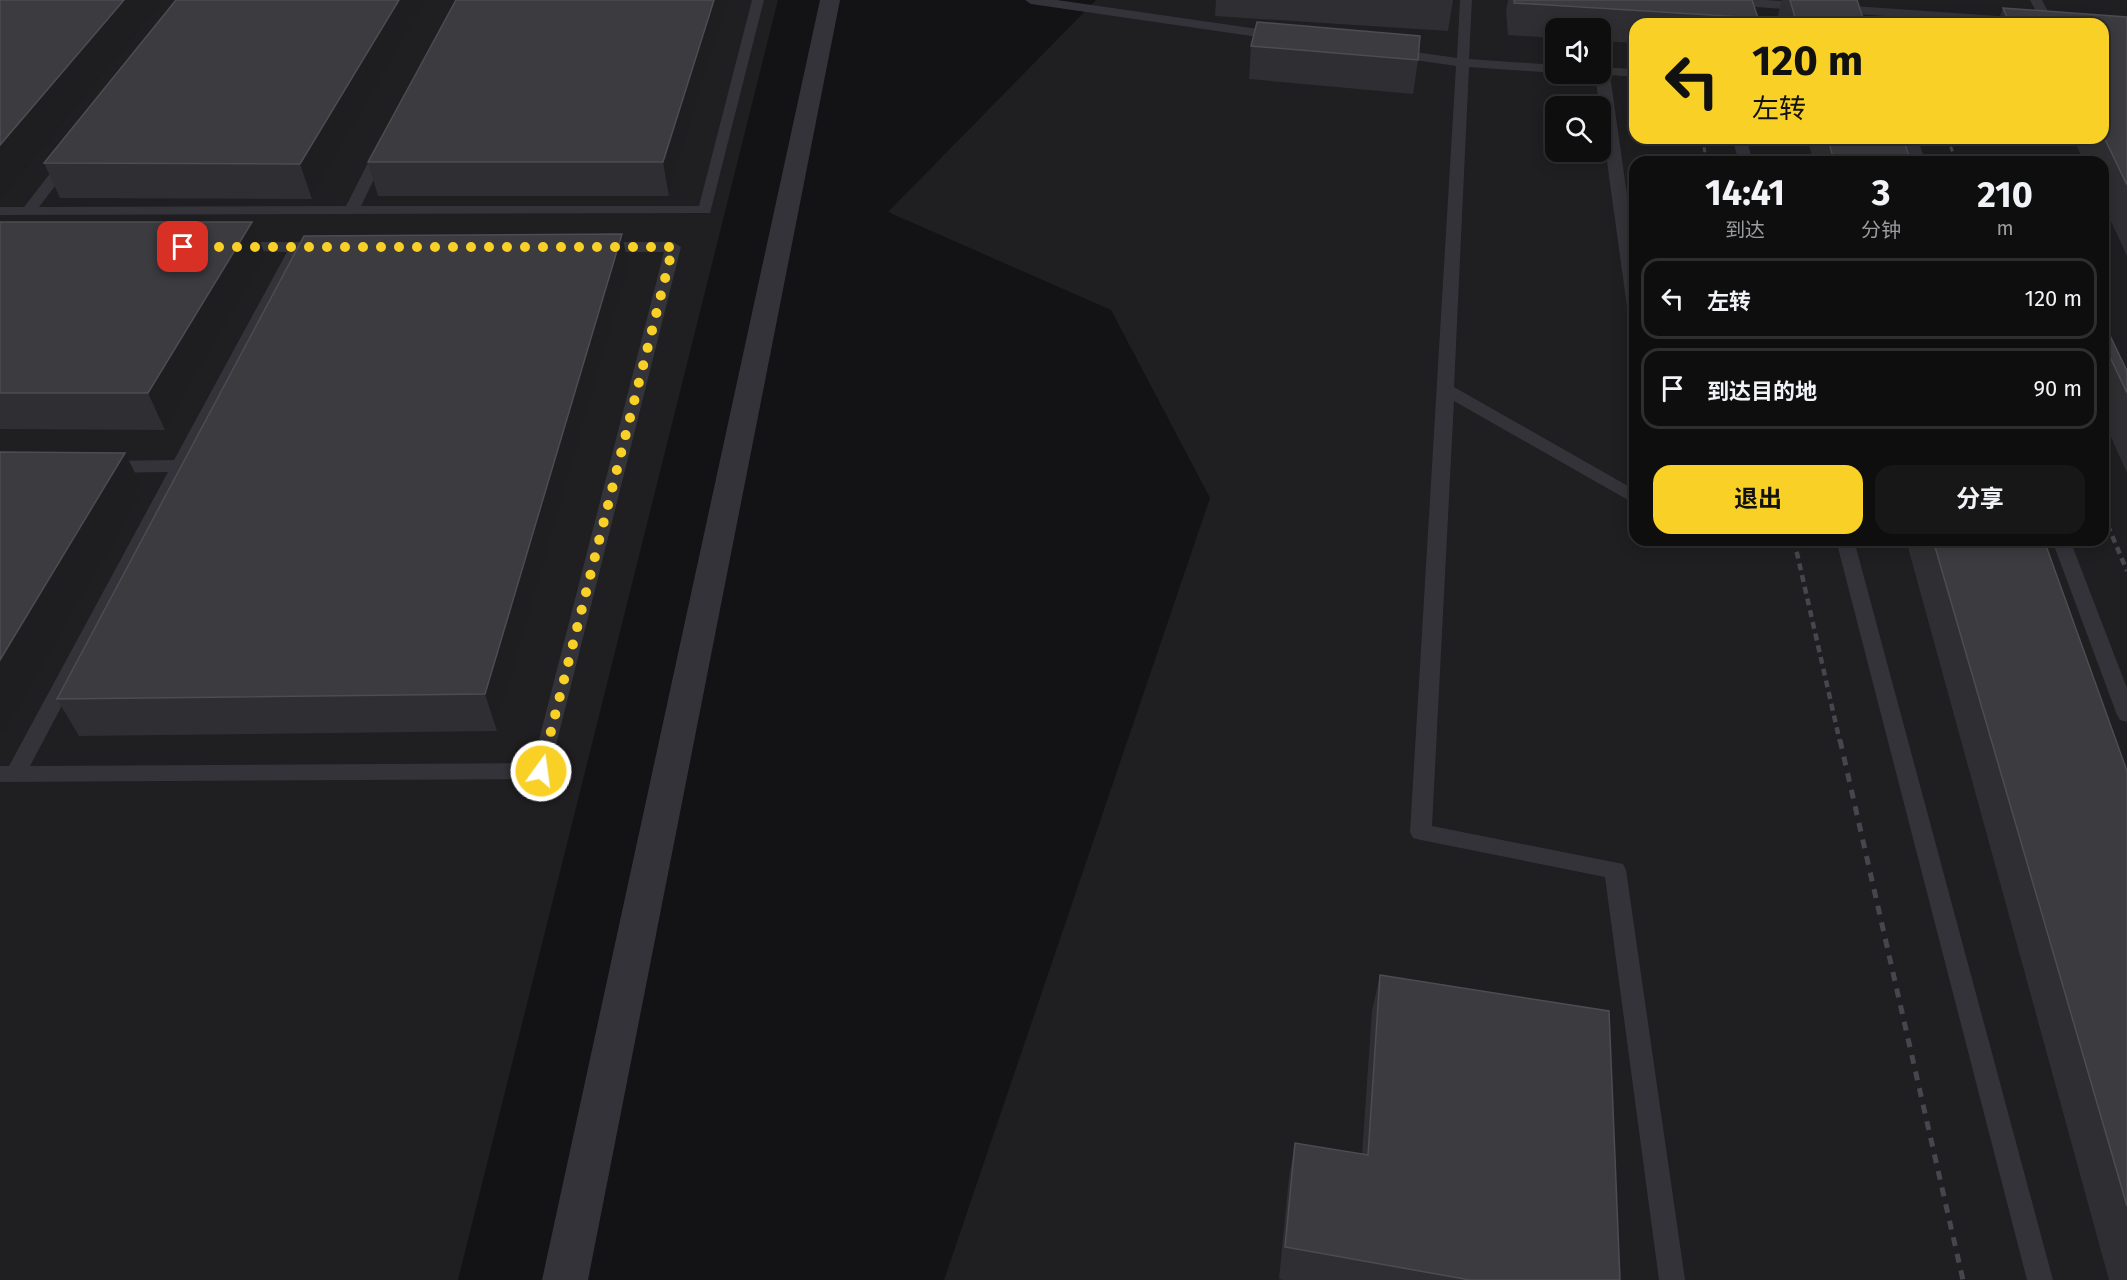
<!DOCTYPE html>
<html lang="zh">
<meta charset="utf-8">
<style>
body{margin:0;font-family:"Fira Sans","Noto Sans SC",sans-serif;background:#171718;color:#f1f3f6;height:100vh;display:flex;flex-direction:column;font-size:22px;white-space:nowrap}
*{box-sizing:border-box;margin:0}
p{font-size:20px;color:#9b9c9e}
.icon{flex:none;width:33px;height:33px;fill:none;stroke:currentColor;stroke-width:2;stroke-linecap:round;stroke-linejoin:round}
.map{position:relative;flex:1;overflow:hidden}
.drawer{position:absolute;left:1629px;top:156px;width:480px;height:390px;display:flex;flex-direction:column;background:#0e0e0f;border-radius:18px;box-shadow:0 3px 15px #0003,0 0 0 2px #2e2e2f}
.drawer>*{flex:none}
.banner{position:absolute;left:1629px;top:18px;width:480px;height:126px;border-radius:18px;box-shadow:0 3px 15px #0003,0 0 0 2px #2e2e2f;background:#f8d026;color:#111;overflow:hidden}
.fabs{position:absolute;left:1545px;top:18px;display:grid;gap:12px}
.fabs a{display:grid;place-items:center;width:66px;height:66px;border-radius:12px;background:#0e0e0f;box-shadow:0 3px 15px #0003,0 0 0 2px #2e2e2f;font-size:30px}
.pin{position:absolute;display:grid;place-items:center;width:51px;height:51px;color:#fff;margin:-26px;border-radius:12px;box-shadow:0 3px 9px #0006}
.me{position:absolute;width:66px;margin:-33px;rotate:14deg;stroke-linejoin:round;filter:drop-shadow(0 0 4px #0008)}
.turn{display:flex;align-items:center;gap:21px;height:126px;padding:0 24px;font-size:27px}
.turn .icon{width:78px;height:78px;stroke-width:2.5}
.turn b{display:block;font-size:42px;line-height:51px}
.eta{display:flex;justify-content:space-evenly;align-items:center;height:102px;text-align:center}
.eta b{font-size:36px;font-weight:700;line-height:42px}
.button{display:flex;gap:12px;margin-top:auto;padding:12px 24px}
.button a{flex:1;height:69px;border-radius:18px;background:#f8d026;color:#111;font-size:24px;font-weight:700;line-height:69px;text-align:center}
.button a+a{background:#171718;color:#f1f3f6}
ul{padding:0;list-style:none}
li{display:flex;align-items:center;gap:18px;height:81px;margin:0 12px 9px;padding:0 12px;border:3px solid #2e2e2f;border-radius:18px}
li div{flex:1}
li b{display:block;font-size:22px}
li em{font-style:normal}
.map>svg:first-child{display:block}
.built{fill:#1f1e21;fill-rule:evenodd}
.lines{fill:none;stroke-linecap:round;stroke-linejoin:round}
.service{fill:#333339;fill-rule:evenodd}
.minor{fill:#333339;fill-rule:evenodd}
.rail-far2{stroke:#46474e;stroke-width:3;stroke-dasharray:5 4.5;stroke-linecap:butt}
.rail-far1{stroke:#46474e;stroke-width:4.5;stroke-dasharray:7 5;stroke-linecap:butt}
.rail{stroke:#46474e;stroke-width:5;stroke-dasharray:9 8;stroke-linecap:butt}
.wall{fill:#2f2e32}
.shaded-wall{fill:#1e1d20}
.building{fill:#3b3b40;stroke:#4c4c52;stroke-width:1.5}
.route{stroke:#f8d026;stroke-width:10;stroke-dasharray:0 18}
</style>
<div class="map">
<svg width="2127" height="1280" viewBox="0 0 2127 1280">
<rect width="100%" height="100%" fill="#131214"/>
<!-- built -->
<path class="built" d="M0 0H778L458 1280H0Z
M1096 0H2127V1280H944L1210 498 1111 310 888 212ZM1635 24H2103V138H1635ZM1556 28H1600V74H1556ZM1556 106H1600V152H1556ZM1635 162H2103V540H1635Z"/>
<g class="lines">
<!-- service -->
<path class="service" d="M752 0H764L710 213 0 215V207H24L62 158 67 157 74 161 39 207 346 206 375 149 382 145 389 149 361 206H699Z
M1025 0H1057L1279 32 1285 36 1279 40 1031 4Z
M1460 0H1472L1469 59 1556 65V73L1469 67 1454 387 1635 490V504L1454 401 1432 826 1623 864 1626 870 1685 1280H1659L1605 877 1421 840 1413 838 1410 832 1456 66 1394 57 1388 53 1394 49 1457 58Z
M1707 0H1766L2040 19 2030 0H2042L2053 21 2058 24H1999L1713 4Z
M1600 67 1635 69V77L1610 75 1635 251V312L1627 307 1595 74H1600Z
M1732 138H1746L1753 162H1739Z
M1903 138H1917L1926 162H1912Z
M237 242H324L332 247 324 252H302L30 766 533 763 664 252H600L592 247 600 242H673L681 247 548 777 541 779 0 782V766H9L168 472 105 473 99 471 96 467 99 463 105 461 174 460 287 252 232 250 229 247 232 244Z
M1836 540H1854L2053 1280H2027Z
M2052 540H2070L2127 688V722L2120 720 2117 715Z"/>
<!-- minor -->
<path class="minor" d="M820 0H840L588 1280H542Z"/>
<!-- rail-far2 -->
<path class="rail-far2" d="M1702 138 1707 162
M1947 138 1957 162"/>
<!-- rail-far1 -->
<path class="rail-far1" d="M2103 514 2127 571
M1794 540 1840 742"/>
<!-- rail -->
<path class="rail" d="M1840 740 1963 1280"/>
</g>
<!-- wall -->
<path class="wall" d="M176 0H427L312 199 60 198 44 163Z
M729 0 669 196H378L368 162Z
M1216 0H1453L1448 31 1215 16Z
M1508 0H1752L1758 18 1756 24H1635V43L1600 41V28H1556V38L1508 35 1506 11Z
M1782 0H1857L1865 24H1778L1777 18Z
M2003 8 2127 17V256L2103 204V162H2084L2073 138H2103V24H1997Z
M1251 46 1418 60 1413 94 1249 79Z
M1807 138H1903L1911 162H1814Z
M0 222H252L266 257 165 430 0 429Z
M629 269 497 731 79 736 57 699Z
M2103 321 2127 371V473L2103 419Z
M1906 540H2044L2127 771V1280H2109Z
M1380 975 1620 1280H1283L1279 1279 1289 1177 1295 1143 1362 1154 1372 1011Z"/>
<!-- shaded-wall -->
<path class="shaded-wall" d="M124 0H163L0 199V145Z
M399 0H427L312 199 300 164Z
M714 0H729L669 196 663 162Z
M252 222 266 257 165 430 148 393Z
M622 234 629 269 497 731 485 694Z
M125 453 143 489 4 731 0 725V660Z"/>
<!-- building -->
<path class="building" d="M0 0H124L0 145Z
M176 0H399L300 164 44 163Z
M456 0H714L663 162H368Z
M1514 0H1752L1758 18 1514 3Z
M1790 0H1857L1865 24H1797Z
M2003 8 2127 17V185L2103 135V24H2010Z
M1257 22 1420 36 1418 60 1251 46Z
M1828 138H1903L1911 162H1834Z
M0 222H252L148 393H0Z
M622 234 485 694 57 699 304 236Z
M2103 321 2127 371V393L2103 342Z
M0 452 125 453 0 660Z
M1933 540H2044L2127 771V1206Z
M1380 975 1609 1011 1620 1280H1470L1285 1247 1295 1143 1368 1155Z"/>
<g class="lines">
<!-- route -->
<path class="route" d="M183 247H673L541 771"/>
</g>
</svg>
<div class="fabs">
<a><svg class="icon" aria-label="sound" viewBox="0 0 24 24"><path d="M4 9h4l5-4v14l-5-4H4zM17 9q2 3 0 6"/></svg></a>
<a><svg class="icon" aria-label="search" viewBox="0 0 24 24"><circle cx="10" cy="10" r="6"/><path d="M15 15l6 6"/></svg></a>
</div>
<div class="pin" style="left:183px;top:247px;background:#d93025"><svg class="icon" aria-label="arrive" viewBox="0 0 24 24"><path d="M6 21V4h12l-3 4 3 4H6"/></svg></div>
<svg class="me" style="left:541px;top:771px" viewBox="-20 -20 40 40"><circle r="17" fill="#f8d026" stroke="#fff" stroke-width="3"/><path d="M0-11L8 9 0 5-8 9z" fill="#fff"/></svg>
<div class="banner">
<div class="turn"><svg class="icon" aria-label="left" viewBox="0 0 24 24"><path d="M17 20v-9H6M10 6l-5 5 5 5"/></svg><div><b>120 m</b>左转</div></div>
</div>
<section class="drawer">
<div class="eta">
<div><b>14:41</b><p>到达</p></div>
<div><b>3</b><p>分钟</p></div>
<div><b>210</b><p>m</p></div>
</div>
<ul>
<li><svg class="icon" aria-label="left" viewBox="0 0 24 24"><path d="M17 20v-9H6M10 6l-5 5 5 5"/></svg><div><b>左转</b></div><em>120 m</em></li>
<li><svg class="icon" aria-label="arrive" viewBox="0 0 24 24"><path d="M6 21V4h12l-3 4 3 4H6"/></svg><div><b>到达目的地</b></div><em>90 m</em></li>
</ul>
<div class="button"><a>退出</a><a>分享</a></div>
</section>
</div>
